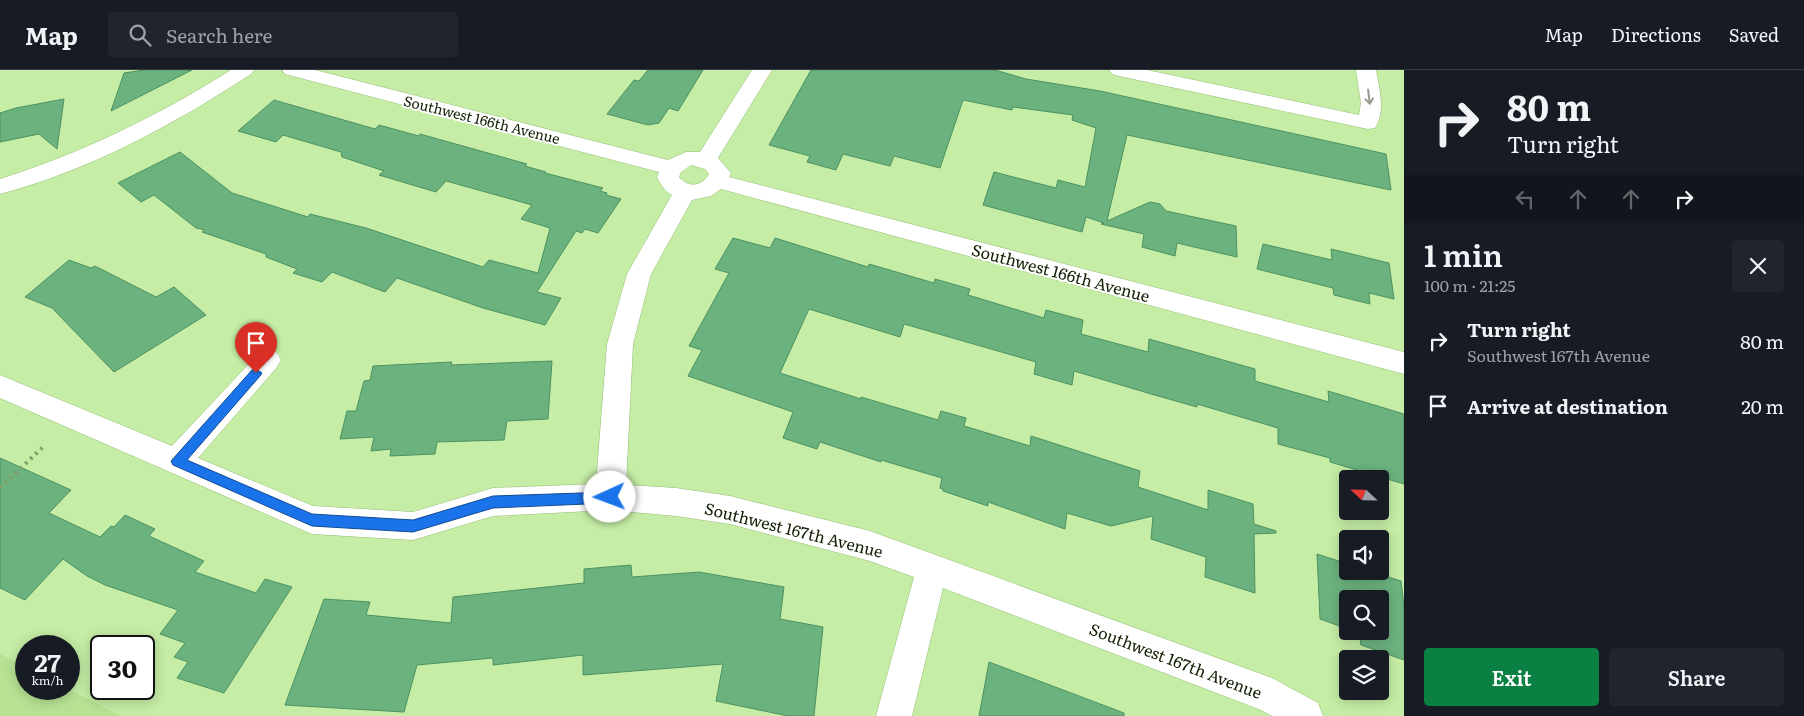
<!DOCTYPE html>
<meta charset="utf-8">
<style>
body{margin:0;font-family:Literata,serif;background:#20242c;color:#f1f3f6;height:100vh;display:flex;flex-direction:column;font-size:19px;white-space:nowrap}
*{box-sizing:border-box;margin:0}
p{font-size:16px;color:#9ea1a6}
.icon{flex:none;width:28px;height:28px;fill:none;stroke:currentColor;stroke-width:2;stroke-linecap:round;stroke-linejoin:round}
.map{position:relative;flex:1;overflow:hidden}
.drawer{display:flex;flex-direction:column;background:#171b24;width:400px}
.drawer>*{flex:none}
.top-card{background:#171b24;color:#f1f3f6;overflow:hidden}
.needle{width:32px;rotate:292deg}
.buttons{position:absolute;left:1339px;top:400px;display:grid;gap:10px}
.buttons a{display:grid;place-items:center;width:50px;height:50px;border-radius:5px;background:#171b24;box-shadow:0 2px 12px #0003;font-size:25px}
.speed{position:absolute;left:15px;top:565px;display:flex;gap:10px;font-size:25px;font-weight:700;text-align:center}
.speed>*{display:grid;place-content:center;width:65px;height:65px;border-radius:50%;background:#171b24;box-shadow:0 2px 12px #0003;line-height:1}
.speed small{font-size:12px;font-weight:400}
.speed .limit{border:2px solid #111;border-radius:8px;background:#fff;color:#111}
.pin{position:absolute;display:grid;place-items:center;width:42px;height:42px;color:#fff;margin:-51px -21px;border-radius:50% 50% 50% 0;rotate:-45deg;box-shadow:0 0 5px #0007}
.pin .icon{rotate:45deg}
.me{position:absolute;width:55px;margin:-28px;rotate:268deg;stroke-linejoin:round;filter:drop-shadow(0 0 4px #0008)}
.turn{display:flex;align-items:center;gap:18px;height:105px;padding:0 20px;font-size:22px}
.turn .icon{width:65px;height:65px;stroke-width:2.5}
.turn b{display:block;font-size:35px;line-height:42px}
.lanes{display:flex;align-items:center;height:48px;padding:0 20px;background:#0003;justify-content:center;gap:25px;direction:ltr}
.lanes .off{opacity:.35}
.round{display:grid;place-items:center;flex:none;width:52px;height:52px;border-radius:5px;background:#20242c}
.head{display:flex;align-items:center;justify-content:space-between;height:85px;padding:0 20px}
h1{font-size:30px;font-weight:600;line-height:38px}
.cta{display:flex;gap:10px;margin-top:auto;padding:10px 20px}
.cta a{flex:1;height:58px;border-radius:5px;background:#0b8043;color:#fff;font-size:20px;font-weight:600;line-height:58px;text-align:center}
.cta a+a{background:#20242c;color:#f1f3f6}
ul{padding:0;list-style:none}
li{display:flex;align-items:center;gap:15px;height:65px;padding:0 20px}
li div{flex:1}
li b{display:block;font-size:19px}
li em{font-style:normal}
header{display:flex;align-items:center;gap:30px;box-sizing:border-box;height:70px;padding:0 25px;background:#171b24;border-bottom:1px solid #363941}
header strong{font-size:24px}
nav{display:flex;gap:28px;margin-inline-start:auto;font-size:18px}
.search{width:350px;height:45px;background:#20242c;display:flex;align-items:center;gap:12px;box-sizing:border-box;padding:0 18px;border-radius:5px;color:#9ea1a6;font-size:19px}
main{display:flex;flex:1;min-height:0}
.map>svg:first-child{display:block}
.built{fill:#b7e293}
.building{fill:#6cb27f;stroke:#4c9260}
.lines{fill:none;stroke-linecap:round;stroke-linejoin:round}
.street-casing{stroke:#98be78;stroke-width:1}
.path{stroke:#809e67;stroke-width:4;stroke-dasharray:2.5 4.5;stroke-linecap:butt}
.street{fill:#fff;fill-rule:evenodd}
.oneway{stroke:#949b8e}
.route{fill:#1a73e8;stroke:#114b97}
.labels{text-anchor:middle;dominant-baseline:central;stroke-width:4;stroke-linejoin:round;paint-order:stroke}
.far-street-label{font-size:14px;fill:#122004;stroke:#fff}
.street-label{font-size:16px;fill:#122004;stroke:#fff}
</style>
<header>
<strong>Map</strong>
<div class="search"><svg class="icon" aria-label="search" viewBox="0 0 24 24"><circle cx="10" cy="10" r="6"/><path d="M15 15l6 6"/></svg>Search here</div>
<nav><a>Map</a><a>Directions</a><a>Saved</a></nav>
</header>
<main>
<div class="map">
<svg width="1404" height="646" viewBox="0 0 1404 646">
<rect width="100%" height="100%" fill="#c5eda5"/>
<!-- built -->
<path class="built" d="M0 584 26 597V619H68L121 646H0Z"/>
<!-- building -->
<path class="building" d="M144 0H192L111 41 124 3Z
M648 0H703L678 41 669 38 659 53 648 55 607 44 634 10 639 11Z
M811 0H995L1026 9 1100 21 1386 84 1391 120 1127 65 1107 151 1150 132 1160 134 1166 141 1236 156 1237 187 1177 173 1175 186 1142 177 1144 164 1101 154 1104 153 1086 147 1082 162 983 135 994 102 1056 118 1058 110 1085 117 1096 58 1072 50 1073 45 1013 37 1012 40 963 30 940 98 894 86 890 96 843 84 836 100 807 92 810 86 769 75Z
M64 29 57 79 39 64 0 72V43L16 38Z
M274 30 375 59 379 55 419 66 420 64 527 94 525 96 546 102 545 103 603 118 600 121 607 123 606 125 621 129 598 163 585 159 582 163 576 161 537 222 561 228 545 255 483 238 397 208 385 222 332 202 322 212 293 203 297 199 266 187V184L202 162 205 160 196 158 154 125 141 132 118 113 180 82 232 123 308 147 310 144 366 158 483 197 489 190 538 203 550 158 521 149 532 135 446 111 436 122 379 105 384 101 342 87 341 82 283 65 276 72 238 61Z
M733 168 770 178 775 168 868 197 869 194 934 213 935 209 970 219 968 225 1044 248 1046 240 1083 250 1081 264 1148 282 1149 269 1255 299V311L1329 332 1328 321 1404 344V414L1330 392V388L1278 374V358L1197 334V337L1151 324 1074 301 1072 315 1034 304 1036 292 904 254 900 267 809 239 780 303 861 329V327L938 350 941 341 966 348 964 356 1030 376 1031 366 1140 401 1138 417 1208 440V420L1253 434 1254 454 1276 461V463L1254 464 1255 523 1205 507 1206 487 1151 469 1153 446 1111 456 1067 443 1065 459 988 432V436L943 421V419L940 418 942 408 881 390V392L820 372 817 379 783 368 793 342 688 306 702 280 689 276 729 203 715 199Z
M1263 174 1332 190 1331 179 1389 193 1394 229 1369 223 1370 234 1334 225 1333 218 1257 199Z
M69 190 91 198 95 196 156 227 174 217 206 245 114 302 52 238 25 227Z
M552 291 548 349 507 351 504 370 437 372 435 384 390 386 391 379 371 381 374 367 340 369 347 341H356L364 311 370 310 373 296 452 292 451 295Z
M0 388 71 420 49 443 100 467 111 456 114 457 125 445 155 459 149 466 204 491 195 502 256 523 265 509 292 517 224 623 177 608 188 592 174 587 185 573 160 564 178 540 105 515 87 506 63 489 25 530 0 518Z
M1317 484 1348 494V501H1370L1401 511 1404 536V590L1361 575 1359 563 1355 561H1380V529H1348V559L1320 549Z
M631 495 632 507 699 502 784 517 780 549 823 557 814 646H788L716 631 723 594 583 605V585L493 595V588L417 595 404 642 285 635 324 529 370 532 366 545 451 553 453 527 584 513V499Z
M989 592 1124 643V646H979Z"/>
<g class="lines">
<!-- street casing -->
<g class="street-casing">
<path id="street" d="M231 0H254L251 4C173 55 90 100 0 124V109C82 83 158 46 231 0Z
M282 0H315L668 90 686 82H700L752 0H772L718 88 731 103 729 107 1404 282V304L721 119 711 126 692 130 651 204 633 274 626 415 676 418 730 426 870 461 1272 608 1318 633 1323 646H1272L1261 640 943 518 912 646H876L914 507 870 491 730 454 676 446 610 440 493 446 413 470 312 464 0 328V305L172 376 259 283 268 279 277 283 281 290 277 297 198 388 313 436 413 442 493 418 596 414 607 274 627 204 672 125C665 121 661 115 657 107L659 102 285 4ZM691 95 705 99 709 104C702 117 688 118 679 107L681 102Z
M1109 0H1147L1359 45 1361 33 1356 0H1376C1379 18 1386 41 1375 58L1368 59 1119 6 1112 4Z"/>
</g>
<!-- path -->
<path class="path" d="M0 418 43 377"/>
<!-- street -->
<use href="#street" class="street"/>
</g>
<!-- one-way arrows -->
<defs><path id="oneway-shaft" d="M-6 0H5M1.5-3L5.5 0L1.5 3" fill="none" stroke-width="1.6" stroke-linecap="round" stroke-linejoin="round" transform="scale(1.25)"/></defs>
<use class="oneway" href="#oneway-shaft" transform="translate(1369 27) rotate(83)"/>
<!-- route -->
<path class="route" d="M256 299 262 303 260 306 187 390 312 444 413 450 493 426 610 422 614 423 616 427 614 431 610 433 493 438 413 462 312 456 173 395 171 391 252 300Z"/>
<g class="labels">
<!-- far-street labels -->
<g class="far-street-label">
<text transform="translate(482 49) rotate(14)">Southwest 166th Avenue</text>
</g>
<!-- street labels -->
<g class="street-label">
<text transform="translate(1061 202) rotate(15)">Southwest 166th Avenue</text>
<text transform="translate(794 459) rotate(14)">Southwest 167th Avenue</text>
<text transform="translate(1176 590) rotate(21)">Southwest 167th Avenue</text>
</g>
</g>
</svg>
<div class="buttons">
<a><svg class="needle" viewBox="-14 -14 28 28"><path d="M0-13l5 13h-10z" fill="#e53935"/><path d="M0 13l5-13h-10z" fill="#9ea1a6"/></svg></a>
<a><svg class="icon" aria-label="sound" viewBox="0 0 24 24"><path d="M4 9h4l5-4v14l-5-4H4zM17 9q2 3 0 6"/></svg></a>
<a><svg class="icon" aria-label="search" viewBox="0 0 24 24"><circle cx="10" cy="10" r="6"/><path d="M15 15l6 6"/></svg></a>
<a><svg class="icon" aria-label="layers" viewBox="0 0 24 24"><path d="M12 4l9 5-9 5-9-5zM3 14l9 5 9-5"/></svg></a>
</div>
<div class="speed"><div>27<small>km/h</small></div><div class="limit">30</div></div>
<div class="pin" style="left:256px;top:303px;background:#d93025"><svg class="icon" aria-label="arrive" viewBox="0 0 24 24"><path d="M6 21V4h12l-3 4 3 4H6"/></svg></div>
<svg class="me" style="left:610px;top:427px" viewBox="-20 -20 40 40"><circle r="19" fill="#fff"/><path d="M0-13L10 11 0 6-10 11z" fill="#1a73e8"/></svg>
</div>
<section class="drawer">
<div class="top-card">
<div class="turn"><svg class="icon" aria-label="right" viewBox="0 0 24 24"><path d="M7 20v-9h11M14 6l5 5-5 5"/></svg><div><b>80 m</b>Turn right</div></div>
<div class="lanes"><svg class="icon off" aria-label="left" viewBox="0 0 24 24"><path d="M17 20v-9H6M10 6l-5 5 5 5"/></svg><svg class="icon off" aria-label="ahead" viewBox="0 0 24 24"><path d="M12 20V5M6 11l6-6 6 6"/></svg><svg class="icon off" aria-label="ahead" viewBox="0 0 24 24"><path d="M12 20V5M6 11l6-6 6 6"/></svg><svg class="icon" aria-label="right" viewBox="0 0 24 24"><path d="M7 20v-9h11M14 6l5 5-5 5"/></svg></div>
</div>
<div class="head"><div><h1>1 min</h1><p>100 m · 21:25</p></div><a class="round"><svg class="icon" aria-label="close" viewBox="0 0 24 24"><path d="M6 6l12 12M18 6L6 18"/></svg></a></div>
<ul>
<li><svg class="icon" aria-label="right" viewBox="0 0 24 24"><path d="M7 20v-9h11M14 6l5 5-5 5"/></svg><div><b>Turn right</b><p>Southwest 167th Avenue</p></div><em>80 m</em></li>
<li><svg class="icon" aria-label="arrive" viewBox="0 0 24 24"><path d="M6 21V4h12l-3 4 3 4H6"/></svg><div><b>Arrive at destination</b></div><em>20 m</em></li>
</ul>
<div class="cta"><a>Exit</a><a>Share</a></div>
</section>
</main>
